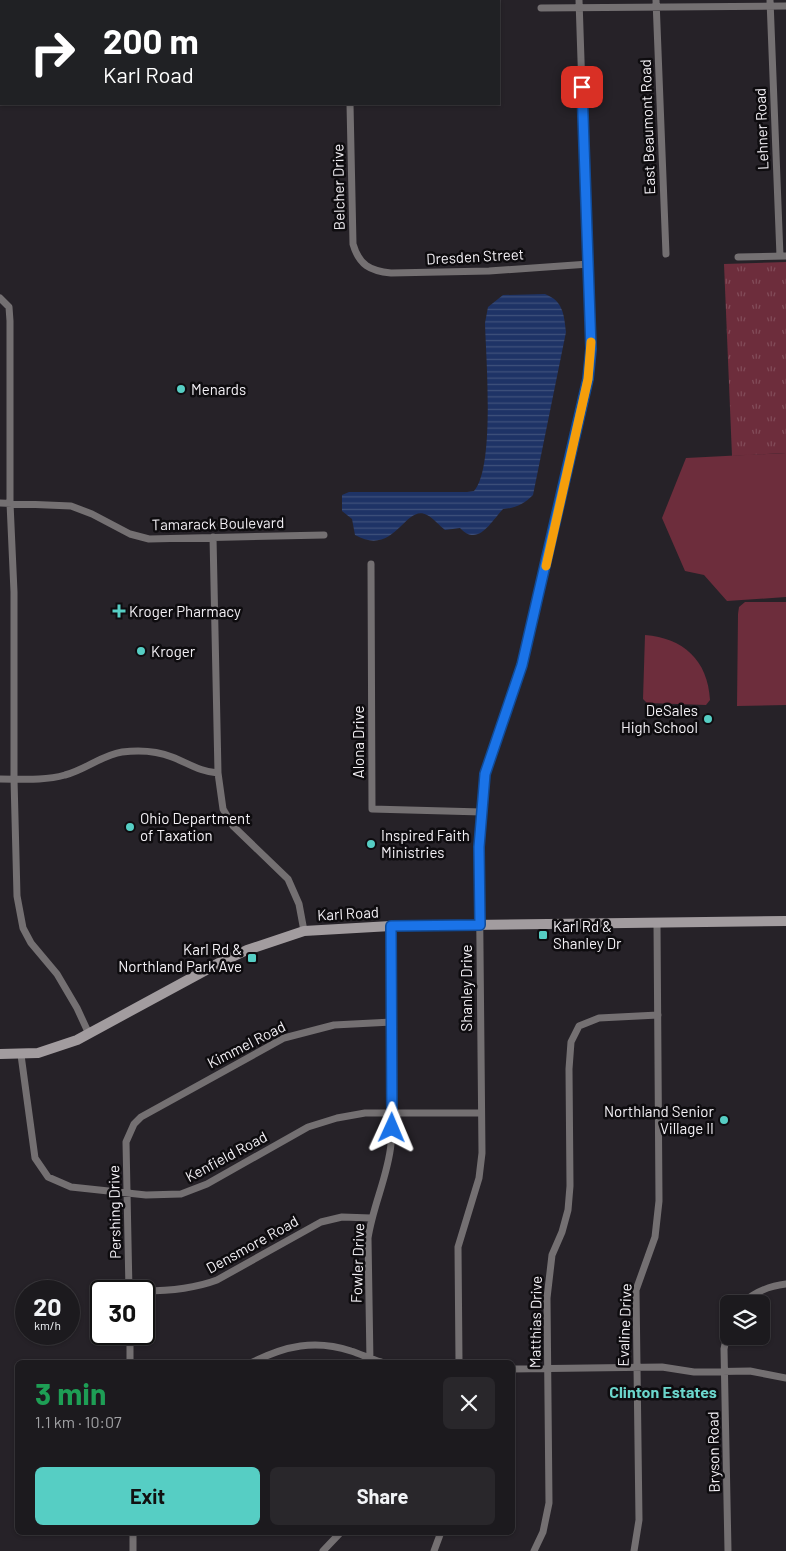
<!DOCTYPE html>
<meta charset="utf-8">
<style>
body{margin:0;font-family:Barlow,sans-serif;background:#29272b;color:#f1f3f6;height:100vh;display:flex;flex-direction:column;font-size:19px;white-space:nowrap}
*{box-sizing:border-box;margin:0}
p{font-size:16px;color:#a0a1a4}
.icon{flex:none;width:28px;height:28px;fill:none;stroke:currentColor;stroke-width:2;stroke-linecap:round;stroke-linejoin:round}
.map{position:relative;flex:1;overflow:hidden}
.drawer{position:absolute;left:15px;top:1360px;width:500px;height:175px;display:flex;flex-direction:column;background:#1c1a1e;border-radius:8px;box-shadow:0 1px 4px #0004,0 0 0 1px #3a383c}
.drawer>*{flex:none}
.hud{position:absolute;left:0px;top:0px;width:500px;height:105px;box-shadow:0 1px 4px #0004,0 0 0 1px #3a383c;background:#202124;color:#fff;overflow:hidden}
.controls{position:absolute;left:720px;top:1295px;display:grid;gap:10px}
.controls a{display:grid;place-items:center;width:50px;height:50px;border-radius:8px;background:#1c1a1e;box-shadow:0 1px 4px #0004,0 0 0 1px #3a383c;font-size:25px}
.speed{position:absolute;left:15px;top:1280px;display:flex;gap:10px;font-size:25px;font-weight:700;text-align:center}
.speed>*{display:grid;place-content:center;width:65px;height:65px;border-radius:50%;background:#1c1a1e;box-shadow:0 1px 4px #0004,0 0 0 1px #3a383c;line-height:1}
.speed small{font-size:12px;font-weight:400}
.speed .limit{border:2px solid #111;border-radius:8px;background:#fff;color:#111}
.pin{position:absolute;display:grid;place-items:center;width:42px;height:42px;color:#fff;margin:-21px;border-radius:10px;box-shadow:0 2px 8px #0006}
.me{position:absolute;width:55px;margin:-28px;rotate:1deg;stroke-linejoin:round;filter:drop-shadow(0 0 4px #0008)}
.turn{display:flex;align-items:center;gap:18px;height:105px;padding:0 20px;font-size:22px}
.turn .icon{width:65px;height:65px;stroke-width:2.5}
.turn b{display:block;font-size:35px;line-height:42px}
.round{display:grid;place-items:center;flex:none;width:52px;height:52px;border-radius:8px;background:#29272b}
.overview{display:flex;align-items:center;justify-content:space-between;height:85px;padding:0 20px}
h1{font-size:30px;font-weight:700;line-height:38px;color:#1e9e55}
.button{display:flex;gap:10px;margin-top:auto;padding:10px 20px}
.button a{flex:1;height:58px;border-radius:8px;background:#56cec4;color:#111;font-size:20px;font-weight:700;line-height:58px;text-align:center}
.button a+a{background:#29272b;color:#f1f3f6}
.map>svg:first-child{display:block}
.grass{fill:url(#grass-tufts)}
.pitch{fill:#6d2d3c}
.water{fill:url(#water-rules)}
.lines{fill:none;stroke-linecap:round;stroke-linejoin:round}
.street{stroke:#747072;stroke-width:7}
.secondary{stroke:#a29c9f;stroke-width:10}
.route-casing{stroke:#114b97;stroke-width:12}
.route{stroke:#1a73e8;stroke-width:9}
.slow{stroke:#f59e0b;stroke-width:9}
.poi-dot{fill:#56cec4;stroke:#0e0c0f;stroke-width:2}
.labels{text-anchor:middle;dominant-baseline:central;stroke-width:5;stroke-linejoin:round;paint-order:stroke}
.street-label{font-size:15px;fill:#f3f0f5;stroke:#0e0c0f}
.poi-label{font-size:15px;fill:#f3f0f5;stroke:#0e0c0f;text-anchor:start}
.neighbourhood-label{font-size:16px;font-weight:bold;fill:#6bd6cc;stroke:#0e0c0f}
</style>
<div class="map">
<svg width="786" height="1551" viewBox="0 0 786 1551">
<defs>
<pattern id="grass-tufts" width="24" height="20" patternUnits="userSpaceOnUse" patternTransform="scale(1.25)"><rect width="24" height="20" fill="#6d2d3c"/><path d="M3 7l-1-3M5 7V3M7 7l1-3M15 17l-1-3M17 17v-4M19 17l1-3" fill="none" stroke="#824c59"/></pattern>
<pattern id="water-rules" width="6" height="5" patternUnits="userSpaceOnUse" patternTransform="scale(1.25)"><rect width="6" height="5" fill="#1e3366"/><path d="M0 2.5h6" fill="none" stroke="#3f517c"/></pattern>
</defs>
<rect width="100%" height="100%" fill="#262228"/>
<!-- grass -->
<path class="grass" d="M786 262V453L732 456 724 264Z"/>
<!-- pitch -->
<path class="pitch" d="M786 453V597L727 601 704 575 685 571 662 518 686 458Z
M745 602H786V705L737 706 738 614 739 607Z
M645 635C683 638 708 660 710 700L706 705 647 703 643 699Z"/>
<!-- water -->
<path class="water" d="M545 294C563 301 564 314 566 332L533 495C524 504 516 508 503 509 490 523 478 547 460 528L445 530C440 526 433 518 427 515 405 503 395 558 355 535L352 519 342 511V495L349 492H467L474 491C495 467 486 358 485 323L488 307 503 295Z"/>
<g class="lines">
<!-- street -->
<path class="street" d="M349 0V1
M656 0 666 254
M770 0 780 256
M541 8 786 6
M0 9H1
M350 104 353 244C359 265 370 271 391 273L489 271 589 264
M738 257 786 256
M0 298 9 307 10 321V503L14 592V779L17 896 23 928 31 943 57 974 77 1008 89 1034
M0 503 71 506 92 514 130 534 149 539 324 535
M213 537 218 773 223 809 233 826 288 879 299 904 304 931
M371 564 372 809 482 812
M0 779C21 779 44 781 65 775 85 770 102 755 122 752 138 750 157 751 172 757 188 763 200 772 218 773
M21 1055 35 1158 48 1177 71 1187 146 1195 181 1194 207 1184 308 1127 337 1118 365 1113H481
M129 1291 126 1142 134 1124 141 1117 284 1038 334 1025 392 1022
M144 1291C170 1291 193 1289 217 1280L321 1222 342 1217 371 1218
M741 1304C755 1292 768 1286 786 1284
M130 1334V1362
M253 1362C285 1346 315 1339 351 1351 361 1354 370 1359 381 1362
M370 1362 368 1238C373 1205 388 1176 391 1144V926
M459 1362 458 1247 479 1178 482 1153 479 847 485 774 522 665 591 360 579 0
M512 1369 662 1367 694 1372 750 1371 786 1378
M133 1532V1551
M323 1551 341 1532
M434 1551 441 1532
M534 1551 543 1532 549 1503 547 1298 552 1255 562 1232 568 1210 570 1186 569 1069 571 1042 579 1026 599 1018 658 1015
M634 1551 639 1520 636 1290 655 1237 659 1201 657 923
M728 1551 724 1349 729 1324"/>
<!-- secondary -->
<path class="secondary" d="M0 1054 38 1053 77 1040 219 963 247 950 304 931 391 926 786 921"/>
</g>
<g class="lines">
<!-- route casing -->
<g class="route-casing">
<path id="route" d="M392 1128 391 926 480 925 479 847 485 774 522 665 588 379 591 349 582 87"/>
</g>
<!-- route -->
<use href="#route" class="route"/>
<!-- slow -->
<path class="slow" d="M546 566 588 379 591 342"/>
</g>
<!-- markers -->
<g class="poi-dot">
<circle cx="181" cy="389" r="5"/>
<path d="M116.5 603.5h5v5h5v5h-5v5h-5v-5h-5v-5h5z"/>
<circle cx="141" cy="651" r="5"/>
<circle cx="708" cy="719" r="5"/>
<circle cx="130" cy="827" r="5"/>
<circle cx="371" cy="844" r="5"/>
<rect x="538" y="930" width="10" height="10" rx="2.5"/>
<rect x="247" y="953" width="10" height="10" rx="2.5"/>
<circle cx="724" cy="1120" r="5"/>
</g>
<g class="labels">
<!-- street labels -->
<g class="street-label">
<text transform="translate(647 127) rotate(-92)">East Beaumont Road</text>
<text transform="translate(761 129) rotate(-92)">Lehner Road</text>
<text transform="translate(338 187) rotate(-91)">Belcher Drive</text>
<text transform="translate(475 256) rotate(-3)">Dresden Street</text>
<text transform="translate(218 523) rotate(-1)">Tamarack Boulevard</text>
<text transform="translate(358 742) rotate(-90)">Alona Drive</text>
<text transform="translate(348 913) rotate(-3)">Karl Road</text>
<text transform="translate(466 988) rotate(-90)">Shanley Drive</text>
<text transform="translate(246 1044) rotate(-27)">Kimmel Road</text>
<text transform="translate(226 1156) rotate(-28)">Kenfield Road</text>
<text transform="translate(114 1212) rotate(-91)">Pershing Drive</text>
<text transform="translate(252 1244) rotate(-29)">Densmore Road</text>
<text transform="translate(357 1263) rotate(-88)">Fowler Drive</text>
<text transform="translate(535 1322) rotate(-89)">Matthias Drive</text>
<text transform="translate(624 1325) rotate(-88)">Evaline Drive</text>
<text transform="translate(713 1452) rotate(-91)">Bryson Road</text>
</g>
<!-- poi labels -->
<g class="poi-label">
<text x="191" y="389">Menards</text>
<text x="129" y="611">Kroger Pharmacy</text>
<text x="151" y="651">Kroger</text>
<text x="698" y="710" text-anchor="end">DeSales<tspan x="698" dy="17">High School</tspan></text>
<text x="140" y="818">Ohio Department<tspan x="140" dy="17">of Taxation</tspan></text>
<text x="381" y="835">Inspired Faith<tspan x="381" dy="17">Ministries</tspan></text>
<text x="553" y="926">Karl Rd &amp;<tspan x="553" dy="17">Shanley Dr</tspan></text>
<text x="242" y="949" text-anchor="end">Karl Rd &amp;<tspan x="242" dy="17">Northland Park Ave</tspan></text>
<text x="714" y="1111" text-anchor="end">Northland Senior<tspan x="714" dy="17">Village II</tspan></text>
</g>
<!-- neighbourhood labels -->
<g class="neighbourhood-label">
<text x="663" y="1391">Clinton Estates</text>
</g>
</g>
</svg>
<div class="controls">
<a><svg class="icon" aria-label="layers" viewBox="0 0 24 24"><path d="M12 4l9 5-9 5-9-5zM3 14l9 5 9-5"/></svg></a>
</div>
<div class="speed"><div>20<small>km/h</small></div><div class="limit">30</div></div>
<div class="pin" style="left:582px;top:87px;background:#d93025"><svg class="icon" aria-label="arrive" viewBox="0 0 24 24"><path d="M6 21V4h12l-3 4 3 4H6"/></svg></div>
<svg class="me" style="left:392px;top:1128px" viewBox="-20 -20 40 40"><path d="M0-17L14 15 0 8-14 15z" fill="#1a73e8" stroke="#fff" stroke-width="4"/></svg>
<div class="hud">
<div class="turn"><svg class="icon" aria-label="right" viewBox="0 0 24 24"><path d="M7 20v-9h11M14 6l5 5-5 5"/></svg><div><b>200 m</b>Karl Road</div></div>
</div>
<section class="drawer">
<div class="overview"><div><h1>3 min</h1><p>1.1 km · 10:07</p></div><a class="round"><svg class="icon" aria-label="close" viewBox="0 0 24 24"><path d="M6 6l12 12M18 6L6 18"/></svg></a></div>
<div class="button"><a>Exit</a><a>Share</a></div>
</section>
</div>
